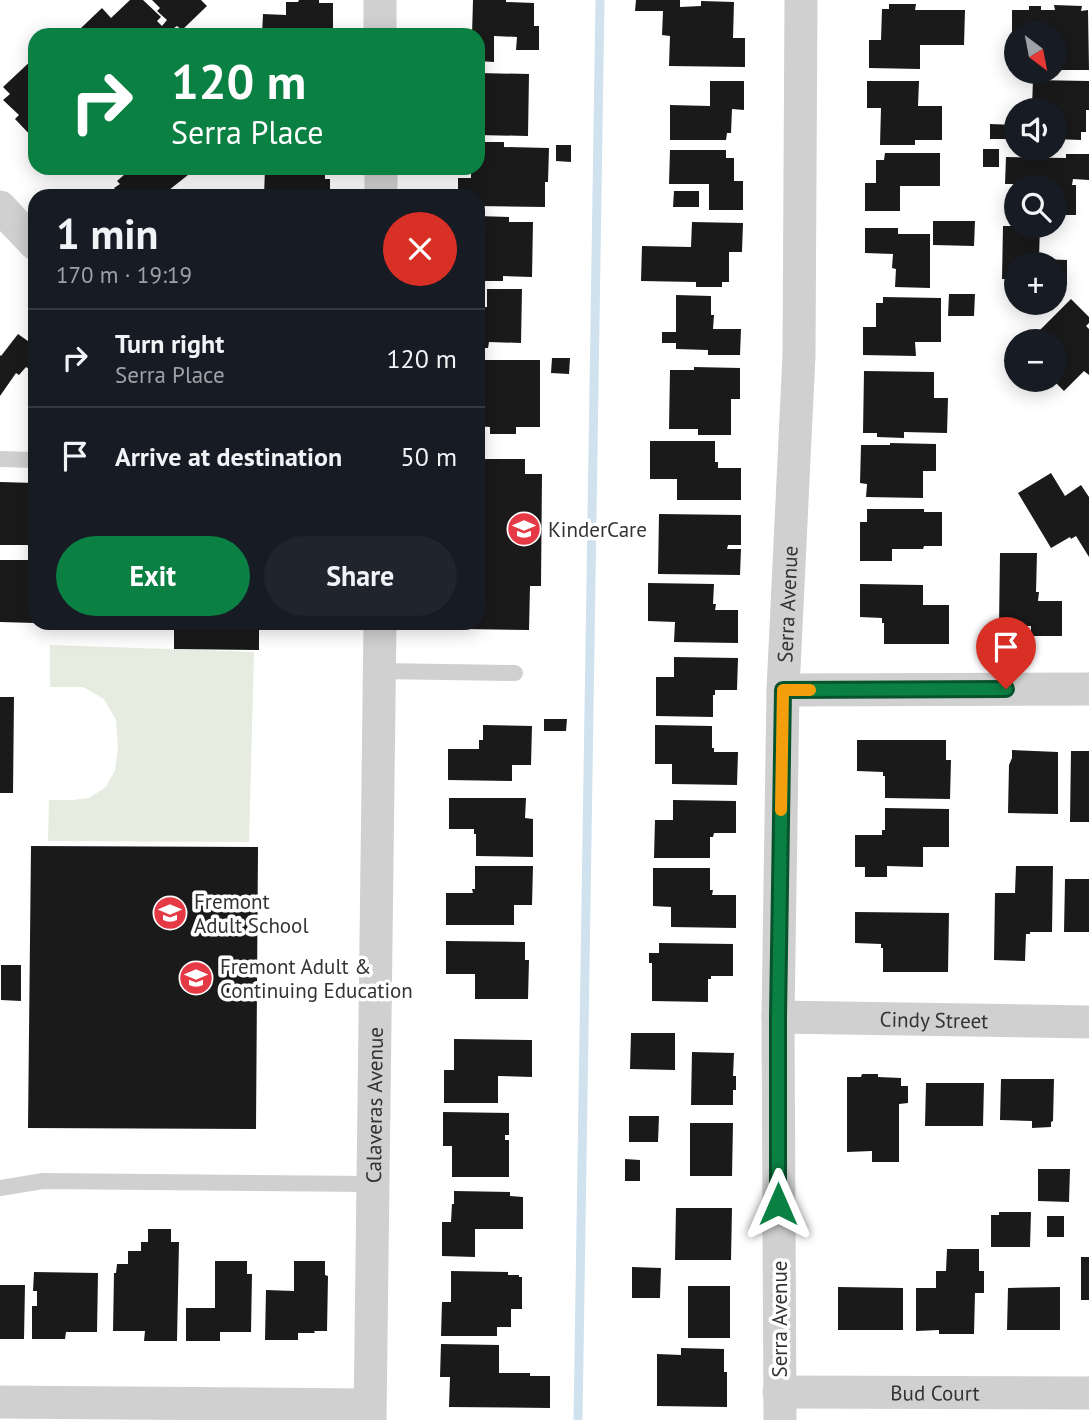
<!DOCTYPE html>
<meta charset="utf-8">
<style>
body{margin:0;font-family:"PT Sans",sans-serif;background:#20242c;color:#f1f3f6;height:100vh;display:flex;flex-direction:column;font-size:26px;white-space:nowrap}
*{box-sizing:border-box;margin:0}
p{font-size:23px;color:#9ea1a6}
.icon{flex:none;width:38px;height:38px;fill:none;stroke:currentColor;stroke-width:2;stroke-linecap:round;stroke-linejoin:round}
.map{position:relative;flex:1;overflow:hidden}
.sheet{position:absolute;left:28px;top:189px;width:457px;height:441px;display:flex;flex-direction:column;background:#171b24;border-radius:21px;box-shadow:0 4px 18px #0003}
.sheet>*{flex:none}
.guide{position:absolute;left:28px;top:28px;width:457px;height:147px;border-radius:21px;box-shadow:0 4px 18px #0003;background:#0b8043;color:#fff;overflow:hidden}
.needle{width:46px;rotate:148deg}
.controls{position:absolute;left:1004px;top:21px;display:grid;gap:14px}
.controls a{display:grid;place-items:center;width:63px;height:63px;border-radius:50%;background:#171b24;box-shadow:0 4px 18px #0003;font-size:35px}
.pin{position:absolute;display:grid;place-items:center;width:60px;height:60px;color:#fff;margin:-72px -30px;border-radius:50% 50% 50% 0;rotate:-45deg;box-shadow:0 0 7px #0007}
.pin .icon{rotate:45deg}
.me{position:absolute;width:77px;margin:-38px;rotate:0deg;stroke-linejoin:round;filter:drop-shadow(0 0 5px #0008)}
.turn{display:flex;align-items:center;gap:24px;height:147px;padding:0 28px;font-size:32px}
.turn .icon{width:91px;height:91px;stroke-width:2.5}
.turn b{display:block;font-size:49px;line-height:60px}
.round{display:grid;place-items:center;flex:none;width:74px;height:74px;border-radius:37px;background:#20242c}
.headline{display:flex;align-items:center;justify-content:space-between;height:119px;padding:0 28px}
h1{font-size:42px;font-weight:800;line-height:52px}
.action{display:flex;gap:14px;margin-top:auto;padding:14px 28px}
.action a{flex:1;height:80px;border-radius:42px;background:#0b8043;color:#fff;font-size:28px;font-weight:800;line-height:80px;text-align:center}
.action a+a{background:#20242c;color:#f1f3f6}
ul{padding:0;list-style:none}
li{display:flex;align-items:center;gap:21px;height:98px;padding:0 28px;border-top:2px solid #363941}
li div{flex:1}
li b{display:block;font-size:26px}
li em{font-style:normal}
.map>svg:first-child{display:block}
.green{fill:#e6ecdf}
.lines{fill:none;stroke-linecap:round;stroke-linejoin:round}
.stream{stroke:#cfe2ee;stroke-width:9}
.building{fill:#1a1a1a}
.lane{stroke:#d0d0d0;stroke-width:16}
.street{stroke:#d0d0d0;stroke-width:33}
.route-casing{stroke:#07532c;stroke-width:18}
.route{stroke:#0b8043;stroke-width:12}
.slow{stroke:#f59e0b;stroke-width:12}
.labels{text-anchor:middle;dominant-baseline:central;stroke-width:7;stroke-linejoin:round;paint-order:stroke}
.poi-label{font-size:21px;fill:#333;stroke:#fff;text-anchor:start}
.street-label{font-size:21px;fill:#333;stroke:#fff}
</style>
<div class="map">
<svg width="1089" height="1420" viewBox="0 0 1089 1420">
<rect width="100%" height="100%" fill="#fff"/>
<!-- green -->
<path class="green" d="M50 645 254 652 249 842 48 841 49 800H72L89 798 106 787 115 770 118 748 116 720 104 699 83 687H50Z"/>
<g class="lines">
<!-- stream -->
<path class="stream" d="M578 1420 600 0"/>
</g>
<!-- building -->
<path class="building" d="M130 0H143L161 17 157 21 162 26 167 20 157 11 160 8 152 0H201L207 6 182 30 177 26 174 28 178 32 176 35H88L81 28 102 8 111 18Z
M299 0H319V3H333V34L326 33V35H262L263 14 286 15V2H298Z
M473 0H506V2L534 3V26H539V50H516L517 37 494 36V62L478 61V35H472Z
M636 0H680V7L701 6V1L734 2 733 38H745V67L669 66 670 36 662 35 663 11H635Z
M889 4H916L915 10H965L964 45H920V69L869 68V40H881L882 9H889Z
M1054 5 1082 6 1081 11 1088 10 1089 70H1055V33H1017V44H1012V10H1029V6H1041V10H1055Z
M35 57V140L15 119 19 115 3 100 10 94 3 87Z
M478 73 529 74 528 136 478 135Z
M1033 80 1089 81V110H1086V132H1081V140L1055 139V110H1017V139H990V124L1014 125V106H1032Z
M710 81H744V110L732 109 731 133H727L726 140H670V105L710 106Z
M867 81H919L918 106H942V140H915V145H880L881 108H867Z
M478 142H504V147L549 148 548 182H545V207L478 206V196H458V178H471V168H478Z
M556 145H571V162L556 161Z
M983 149H999V167H983Z
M670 150H726V158H734V181H743V210H709V184H669Z
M885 153H940V186H900V211H865V183H876V160H884Z
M1066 154H1089V180L1073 179 1072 185H1076V215H1055V187H1034V184H1005L1006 157 1066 158Z
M132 168H182L188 175 169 190 174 196H121L114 188 120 184 117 181Z
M265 168H325V179H330V196H264Z
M674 191H699V207H673Z
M478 216 509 217V222H533L532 277 503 276V281H478Z
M933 221H975L974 246 933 245Z
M692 222 743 223 742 252H729V282H722V287H696V282L641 281 642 246 691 247Z
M1003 226H1040L1039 259 1067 260V285H1055V264H1017V279H1002Z
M865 228H898V234H930V288L895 287 896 269 892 268 893 254 865 253Z
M487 289H522L521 343 489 342 488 348H478V322H483L484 307H487Z
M949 294H975L974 316H948Z
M676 295 711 296V315H714L713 329H741L740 355H708V350L676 349V343H662V332H676Z
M883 297 941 298V342H915L916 356 863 355V327H876V303H883Z
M1071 299 1089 317V323L1086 326 1089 329V375L1084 371 1064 391 1053 380H1055V353L1058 351 1055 348V341H1048L1038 332Z
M18 334 35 346V354L31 359 34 362 29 369 26 367 19 375 16 373 0 396V355L1 356Z
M552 358H570L569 374 551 373Z
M478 360H540V427H516V434H490V427L478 426Z
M694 367 740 368V399H731V435H698V429H669L670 370H694Z
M864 371 934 372V398H948L947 433 904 432V438L877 437V433H863Z
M650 441H715V462H718V468H741V500H677V479H650Z
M890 443 936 444V471H923V498L866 497 867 484 860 483 861 445H890Z
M478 459H525V474H542L541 586H530L529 630 462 629V623H478Z
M1051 473 1065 496 1081 485 1089 497V557L1076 536 1071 539 1070 537 1051 548 1018 493Z
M0 482 35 483V545H0Z
M867 509H924V512H942V546H924L923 549H892V561H860V522H867Z
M659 514 741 515V545H728L727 549H741L740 575 658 574Z
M1000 553H1037L1036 592H1039L1038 601H1062V636H1031V626H999Z
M0 560H35V623L0 622Z
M648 583 714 584 713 604H716L715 610H738V643L674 642 675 622 648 621Z
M860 584 923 585V605H949V644H884V623H882V618L860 617Z
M174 623H259V650L174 649Z
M674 657 738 658 737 690H715V695H713V717L656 716V677H674Z
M0 697H14L13 793H0Z
M544 719H567L566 731H544Z
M483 725 532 726 531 765H512V781L448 780V749H479V740H483Z
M655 725 712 726V748H714V752H738L737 785 672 784V764H655Z
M857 740H946V760H951L950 799 885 798V776H883V772L857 771Z
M1012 750 1058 752V814L1008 813 1009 765 1012 758Z
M1071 751H1089V822H1070Z
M449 798H526L525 818 533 819V857L476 856V834H474V829H449Z
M673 800 736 801V833H714L713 837H710V858H654L655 820H673Z
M885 808 949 809V847H923V867L887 866V877H865V867H855V835H882V830H885Z
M31 846 258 847 256 1129 28 1128Z
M475 866H533L532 905H514V925H446V893H473L472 889H475Z
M1016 866H1053L1052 932H1030V934H1026L1025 961 994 960 995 893H1015Z
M653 868H710V890H713L712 895H736V928L671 927V907L653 906Z
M1065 879H1089V932H1064Z
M855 912 949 913 948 972H883V948H881V944L855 943Z
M446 941 525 942V960H529L528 999H475V974H446Z
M659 943 733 944V976H711V979H708V1002L652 1001V963H649V953H659Z
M1 965H21V1001L1 1000Z
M631 1033H675V1070L630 1069Z
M454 1039 532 1040V1077L498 1076V1103H444V1070H454Z
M692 1052 734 1053 733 1076H736V1090H733V1105H691Z
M862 1074H878V1077L901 1078V1086H908V1103L899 1104V1162H872V1151L847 1152V1077H861Z
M1001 1079H1054L1053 1121 1051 1122V1127L1032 1128V1121L1000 1120Z
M926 1083H984L983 1126H925Z
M443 1112 509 1113V1135H505V1140H509V1177H452V1146H443Z
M629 1116H659L658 1142H629Z
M690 1123H733L732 1176H690Z
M625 1159 640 1160V1181H625Z
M1038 1169H1070L1069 1202 1038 1201Z
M454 1191 510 1192V1196L523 1197V1229H475V1257L442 1256V1222H451L452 1204H454Z
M676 1208H732L731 1260H675Z
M999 1212H1031L1030 1247H991V1215H999Z
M1047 1216H1064V1237H1047Z
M148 1229H171V1242H179L177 1341H144L145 1331H113L114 1273H116L117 1264H128V1251H141V1242H148Z
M947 1249H979V1271H984V1293H975L974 1334H939V1330L916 1331V1288H936V1271H946Z
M1081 1257H1089V1300H1081Z
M215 1261H247V1274H252L251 1332H220V1341H186V1308H215Z
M294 1261H325V1275L328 1276 327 1331H314L315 1333H298V1340H265L266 1290 294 1291Z
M632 1267 661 1268 660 1298H632Z
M451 1271 508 1272V1275H519V1277H522V1309H511V1327H497V1336H441L442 1302H451Z
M34 1272 98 1273 97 1332H66L65 1339H32V1306H37V1291H33Z
M0 1285H25L24 1339H0Z
M688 1286H730V1338H688Z
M838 1287 903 1288V1330H838Z
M1060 1287V1330H1007L1008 1288Z
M441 1344 499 1345V1373H530V1376H550V1408L449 1407 450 1377H440Z
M681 1348 724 1349V1372H727V1407L657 1406V1354L681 1355Z"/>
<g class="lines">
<!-- lane -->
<path class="lane" d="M0 459 35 460
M379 671 515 673
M0 1188 43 1181 372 1184"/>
<!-- street -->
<g class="street">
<path d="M380 0V35"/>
<path d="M381 168V196"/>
<path d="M0 207 35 244"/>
<path d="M783 690 1089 689"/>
<path id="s1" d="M778 1017 1089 1022"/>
<path id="s2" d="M779 1392 1089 1393"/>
<path d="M0 1402 369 1405"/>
<path id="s3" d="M370 1420 380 623"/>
<path id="s4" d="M780 1420 778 1017 783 690 799 355 801 0"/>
</g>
</g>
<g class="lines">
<!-- route casing -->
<g class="route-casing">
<path id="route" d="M778 1204V1017L783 690 1006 689"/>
</g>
<!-- route -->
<use href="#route" class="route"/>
<!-- slow -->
<path class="slow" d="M781 810 783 690H810"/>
</g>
<!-- icons -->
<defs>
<g id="school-disc" transform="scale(1.75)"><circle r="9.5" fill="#e63946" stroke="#fff"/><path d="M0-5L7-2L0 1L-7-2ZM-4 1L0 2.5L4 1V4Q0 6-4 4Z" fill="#fff"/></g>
<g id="university-disc" transform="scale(1.75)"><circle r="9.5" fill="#e63946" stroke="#fff"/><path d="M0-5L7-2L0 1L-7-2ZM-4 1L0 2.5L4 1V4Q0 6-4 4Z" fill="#fff"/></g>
</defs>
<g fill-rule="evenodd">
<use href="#school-disc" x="524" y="529"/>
<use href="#school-disc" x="170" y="913"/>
<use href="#university-disc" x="196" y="978"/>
</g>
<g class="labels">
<!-- poi labels -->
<g class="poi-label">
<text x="548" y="529">KinderCare</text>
<text x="194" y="901">Fremont<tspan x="194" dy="24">Adult School</tspan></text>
<text x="220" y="966">Fremont Adult &amp;<tspan x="220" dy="24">Continuing Education</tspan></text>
</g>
<!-- street labels -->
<g class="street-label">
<text stroke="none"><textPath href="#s4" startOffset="816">Serra Avenue</textPath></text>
<text stroke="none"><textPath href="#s1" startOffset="156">Cindy Street</textPath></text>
<text stroke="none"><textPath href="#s3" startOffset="315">Calaveras Avenue</textPath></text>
<text transform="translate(779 1319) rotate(-90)">Serra Avenue</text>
<text stroke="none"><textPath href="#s2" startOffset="156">Bud Court</textPath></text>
</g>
</g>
</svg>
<div class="controls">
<a><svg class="needle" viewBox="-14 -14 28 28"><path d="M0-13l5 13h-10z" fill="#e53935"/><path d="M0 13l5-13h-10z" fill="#9ea1a6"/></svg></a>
<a><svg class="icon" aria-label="sound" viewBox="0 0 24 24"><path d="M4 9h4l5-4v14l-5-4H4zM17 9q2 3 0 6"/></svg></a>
<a><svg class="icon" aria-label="search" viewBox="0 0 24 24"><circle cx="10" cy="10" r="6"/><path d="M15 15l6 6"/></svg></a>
<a>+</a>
<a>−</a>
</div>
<div class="pin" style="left:1006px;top:689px;background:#d93025"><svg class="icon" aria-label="arrive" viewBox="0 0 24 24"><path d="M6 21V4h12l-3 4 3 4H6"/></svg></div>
<svg class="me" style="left:778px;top:1204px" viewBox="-20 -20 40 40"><path d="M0-17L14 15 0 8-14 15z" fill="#0b8043" stroke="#fff" stroke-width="4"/></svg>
<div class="guide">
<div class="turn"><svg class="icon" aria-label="right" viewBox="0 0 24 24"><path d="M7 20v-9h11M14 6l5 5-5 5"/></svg><div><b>120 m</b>Serra Place</div></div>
</div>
<section class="sheet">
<div class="headline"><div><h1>1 min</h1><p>170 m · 19:19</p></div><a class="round" style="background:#d93025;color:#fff"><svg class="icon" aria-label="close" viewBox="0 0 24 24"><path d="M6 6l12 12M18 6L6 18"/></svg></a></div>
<ul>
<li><svg class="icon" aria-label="right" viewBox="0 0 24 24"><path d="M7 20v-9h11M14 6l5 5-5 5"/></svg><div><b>Turn right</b><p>Serra Place</p></div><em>120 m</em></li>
<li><svg class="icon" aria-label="arrive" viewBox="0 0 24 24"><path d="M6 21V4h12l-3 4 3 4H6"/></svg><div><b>Arrive at destination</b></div><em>50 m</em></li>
</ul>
<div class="action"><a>Exit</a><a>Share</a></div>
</section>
</div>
